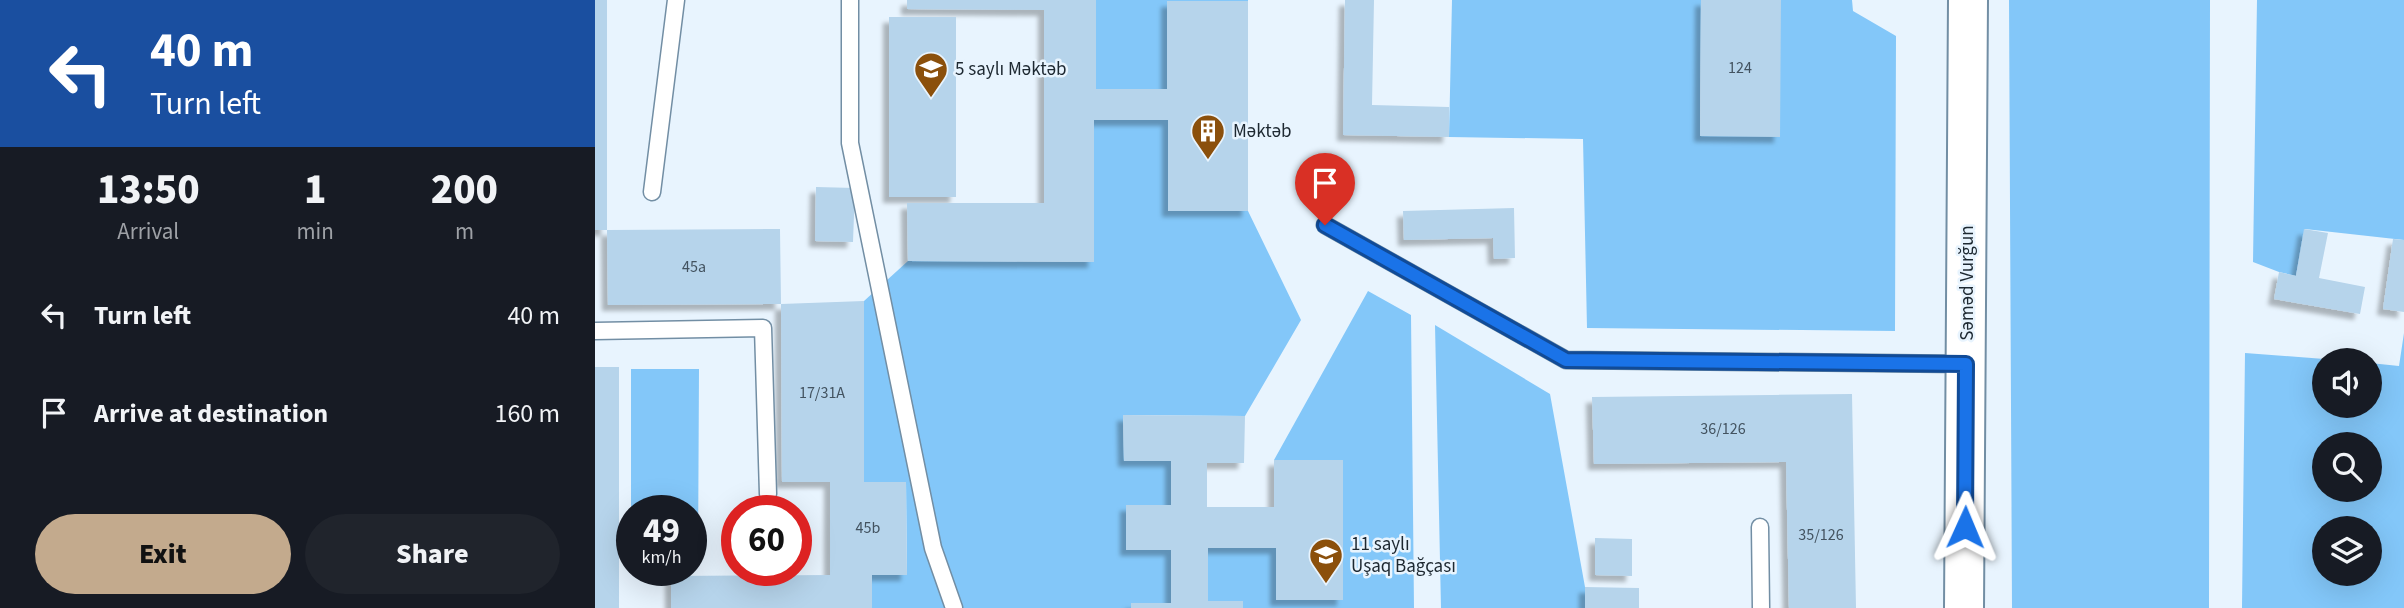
<!DOCTYPE html>
<meta charset="utf-8">
<style>
body{margin:0;font-family:"Source Sans 3",sans-serif;background:#20242c;color:#f1f3f6;height:100vh;display:flex;flex-direction:column;font-size:26px;white-space:nowrap}
*{box-sizing:border-box;margin:0}
p{font-size:23px;color:#9ea1a6}
.icon{flex:none;width:38px;height:38px;fill:none;stroke:currentColor;stroke-width:2;stroke-linecap:round;stroke-linejoin:round}
.map{position:relative;flex:1;overflow:hidden}
.drawer{display:flex;flex-direction:column;background:#171b24;width:595px}
.drawer>*{flex:none}
.hud{background:#1a4fa0;color:#fff;overflow:hidden}
.tools{position:absolute;left:1717px;top:348px;display:grid;gap:14px}
.tools a{display:grid;place-items:center;width:70px;height:70px;border-radius:50%;background:#171b24;box-shadow:0 7px 28px #0002;font-size:35px}
.speed{position:absolute;left:21px;top:495px;display:flex;gap:14px;font-size:35px;font-weight:700;text-align:center}
.speed>*{display:grid;place-content:center;width:91px;height:91px;border-radius:50%;background:#171b24;box-shadow:0 7px 28px #0002;line-height:1}
.speed small{font-size:18px;font-weight:400}
.speed .limit{border:10px solid #d22;background:#fff;color:#111}
.pin{position:absolute;display:grid;place-items:center;width:60px;height:60px;color:#fff;margin:-72px -30px;border-radius:50% 50% 50% 0;rotate:-45deg;box-shadow:0 0 7px #0007}
.pin .icon{rotate:45deg}
.me{position:absolute;width:77px;margin:-38px;rotate:1deg;stroke-linejoin:round;filter:drop-shadow(0 0 5px #0008)}
.turn{display:flex;align-items:center;gap:24px;height:147px;padding:0 35px;font-size:32px}
.turn .icon{width:91px;height:91px;stroke-width:2.5}
.turn b{display:block;font-size:49px;line-height:60px}
.eta{display:flex;justify-content:space-evenly;align-items:center;height:119px;text-align:center}
.eta b{font-size:42px;font-weight:800;line-height:49px}
.button{display:flex;gap:14px;margin-top:auto;padding:14px 35px}
.button a{flex:1;height:80px;border-radius:42px;background:#c3aa8d;color:#111;font-size:28px;font-weight:800;line-height:80px;text-align:center}
.button a+a{background:#20242c;color:#f1f3f6}
ul{padding:0;list-style:none}
li{display:flex;align-items:center;gap:21px;height:98px;padding:0 35px}
li div{flex:1}
li b{display:block;font-size:26px}
li em{font-style:normal}
main{display:flex;flex:1;min-height:0}
.map>svg:first-child{display:block}
.green{fill:#83c7f9;fill-rule:evenodd}
.building{fill:#b6d4eb;filter:url(#shadow)}
.lines{fill:none;stroke-linecap:round;stroke-linejoin:round}
.service-casing{stroke:#728ea4;stroke-width:19}
.primary-casing{stroke:#728ea4;stroke-width:42}
.service{stroke:#fff;stroke-width:16}
.primary{stroke:#fff;stroke-width:38}
.route-casing{stroke:#114b97;stroke-width:18}
.route{stroke:#1a73e8;stroke-width:12}
.labels{text-anchor:middle;dominant-baseline:central;stroke-width:5;stroke-linejoin:round;paint-order:stroke}
.number-label{font-size:16px;fill:#435360}
.poi-label{font-size:19px;fill:#1d2831;stroke:#e8f4fe;text-anchor:start}
.street-label{font-size:19px;fill:#1d2831;stroke:#e8f4fe}
</style>
<main>
<section class="drawer">
<div class="hud">
<div class="turn"><svg class="icon" aria-label="left" viewBox="0 0 24 24"><path d="M17 20v-9H6M10 6l-5 5 5 5"/></svg><div><b>40 m</b>Turn left</div></div>
</div>
<div class="eta">
<div><b>13:50</b><p>Arrival</p></div>
<div><b>1</b><p>min</p></div>
<div><b>200</b><p>m</p></div>
</div>
<ul>
<li><svg class="icon" aria-label="left" viewBox="0 0 24 24"><path d="M17 20v-9H6M10 6l-5 5 5 5"/></svg><div><b>Turn left</b></div><em>40 m</em></li>
<li><svg class="icon" aria-label="arrive" viewBox="0 0 24 24"><path d="M6 21V4h12l-3 4 3 4H6"/></svg><div><b>Arrive at destination</b></div><em>160 m</em></li>
</ul>
<div class="button"><a>Exit</a><a>Share</a></div>
</section>
<div class="map">
<svg width="1809" height="608" viewBox="0 0 1809 608">
<defs>
<filter id="shadow"><feDropShadow dx="-6" dy="6" stdDeviation="2" flood-color="#0004"/></filter>
</defs>
<rect width="100%" height="100%" fill="#e8f4fe"/>
<!-- green -->
<path class="green" d="M501 0H653V1L572 89H501Z
M857 0H1106L1105 136 1186 0H1257L1258 11 1301 36 1300 331 992 328 988 139 854 137Z
M1414 0H1615L1614 608H1417Z
M1662 0H1809V240L1710 229 1701 276 1684 272 1658 262Z
M499 120H573V211H653L706 320 650 416 528 415 529 461H576V505H531V550H576V603H536V608H277V575L312 574 311 482H269V301L313 261 499 262Z
M773 291 816 315 819 608H648L647 601H613V548H681V600H748V460H679Z
M840 325 955 394 990 587V608H846Z
M1809 333V608H1647L1650 353 1742 360H1729V406H1774L1775 363 1804 366ZM1729 444H1774V490H1729ZM1729 528H1774V574H1729Z
M36 369H104L103 562H96V511H37L36 562Z"/>
<!-- building -->
<path class="building" d="M0 0H12V230H0Z
M312 0H501V89H572V1H653V211H573V120H499V262L313 261 312 203H449V10L312 9Z
M750 0H779L777 105 854 107V137L748 135Z
M1106 0H1186L1185 137 1105 136Z
M294 17H361V197H294Z
M221 187 260 188 258 242 220 241Z
M919 208 920 258 899 259 898 238 809 240 808 211Z
M185 229 186 304 13 305 12 230Z
M1709 229 1733 233 1724 278 1770 287 1765 314 1679 299 1684 272 1701 276Z
M1798 239 1809 240V312L1788 309Z
M269 301V482H311L312 575H277V608H76V576L235 575V482H187L186 304Z
M0 367H24V608H0Z
M1257 394 1261 608H1194L1191 462 999 464 997 397Z
M528 415 650 416 649 463H612V507H679V460H748V600H681V548H613V601H648V608H536V603H576V550H531V505H576V461H529Z
M1000 538 1037 539V576L1000 575Z
M990 587 1044 588V608H990Z"/>
<g class="lines">
<!-- service casing -->
<g class="service-casing">
<path id="service" d="M255 0V143L338 548 359 608
M57 192 81 0
M730 225 971 360 1371 364
M0 331 168 328 173 494
M1165 527 1166 608"/>
</g>
<!-- primary casing -->
<g class="primary-casing">
<path id="primary" d="M1369 608 1373 0"/>
</g>
<!-- service -->
<use href="#service" class="service"/>
<!-- primary -->
<use href="#primary" class="primary"/>
</g>
<g class="lines">
<!-- route casing -->
<g class="route-casing">
<path id="route" d="M730 225 971 360 1371 364 1370 527"/>
</g>
<!-- route -->
<use href="#route" class="route"/>
</g>
<!-- icons -->
<defs>
<g id="school-pin" transform="scale(1.75)"><path d="M0 17L-7.5 6A9.5 9.5 0 1 1 7.5 6Z" fill="#8b500c" stroke="#e8f4fe"/><path d="M0-5L7-2L0 1L-7-2ZM-4 1L0 2.5L4 1V4Q0 6-4 4Z" fill="#fff"/></g>
<g id="building-pin" transform="scale(1.75)"><path d="M0 17L-7.5 6A9.5 9.5 0 1 1 7.5 6Z" fill="#8b500c" stroke="#e8f4fe"/><path d="M-4-6H4V6H1V3H-1V6H-4ZM-2.5-4.3h1.7v1.8h-1.7ZM.8-4.3h1.7v1.8H.8ZM-2.5-1h1.7V.8h-1.7ZM.8-1h1.7V.8H.8Z" fill="#fff"/></g>
</defs>
<g fill-rule="evenodd">
<use href="#school-pin" x="336" y="69"/>
<use href="#building-pin" x="613" y="131"/>
<use href="#school-pin" x="731" y="555"/>
</g>
<g class="labels">
<!-- number labels -->
<g class="number-label">
<text x="1145" y="68">124</text>
<text x="99" y="267">45a</text>
<text x="227" y="393">17/31A</text>
<text x="1128" y="429">36/126</text>
<text x="273" y="528">45b</text>
<text x="1226" y="535">35/126</text>
</g>
<!-- poi labels -->
<g class="poi-label">
<text x="360" y="69">5 saylı Məktəb</text>
<text x="638" y="131">Məktəb</text>
<text x="756" y="544">11 saylı<tspan x="756" dy="22">Uşaq Bağçası</tspan></text>
</g>
<!-- street labels -->
<g class="street-label">
<text transform="translate(1372 283) rotate(-90)">Səməd Vurğun</text>
</g>
</g>
</svg>
<div class="tools">
<a><svg class="icon" aria-label="sound" viewBox="0 0 24 24"><path d="M4 9h4l5-4v14l-5-4H4zM17 9q2 3 0 6"/></svg></a>
<a><svg class="icon" aria-label="search" viewBox="0 0 24 24"><circle cx="10" cy="10" r="6"/><path d="M15 15l6 6"/></svg></a>
<a><svg class="icon" aria-label="layers" viewBox="0 0 24 24"><path d="M12 4l9 5-9 5-9-5zM3 14l9 5 9-5"/></svg></a>
</div>
<div class="speed"><div>49<small>km/h</small></div><div class="limit">60</div></div>
<div class="pin" style="left:730px;top:225px;background:#d93025"><svg class="icon" aria-label="arrive" viewBox="0 0 24 24"><path d="M6 21V4h12l-3 4 3 4H6"/></svg></div>
<svg class="me" style="left:1370px;top:527px" viewBox="-20 -20 40 40"><path d="M0-17L14 15 0 8-14 15z" fill="#1a73e8" stroke="#fff" stroke-width="4"/></svg>
</div>
</main>
